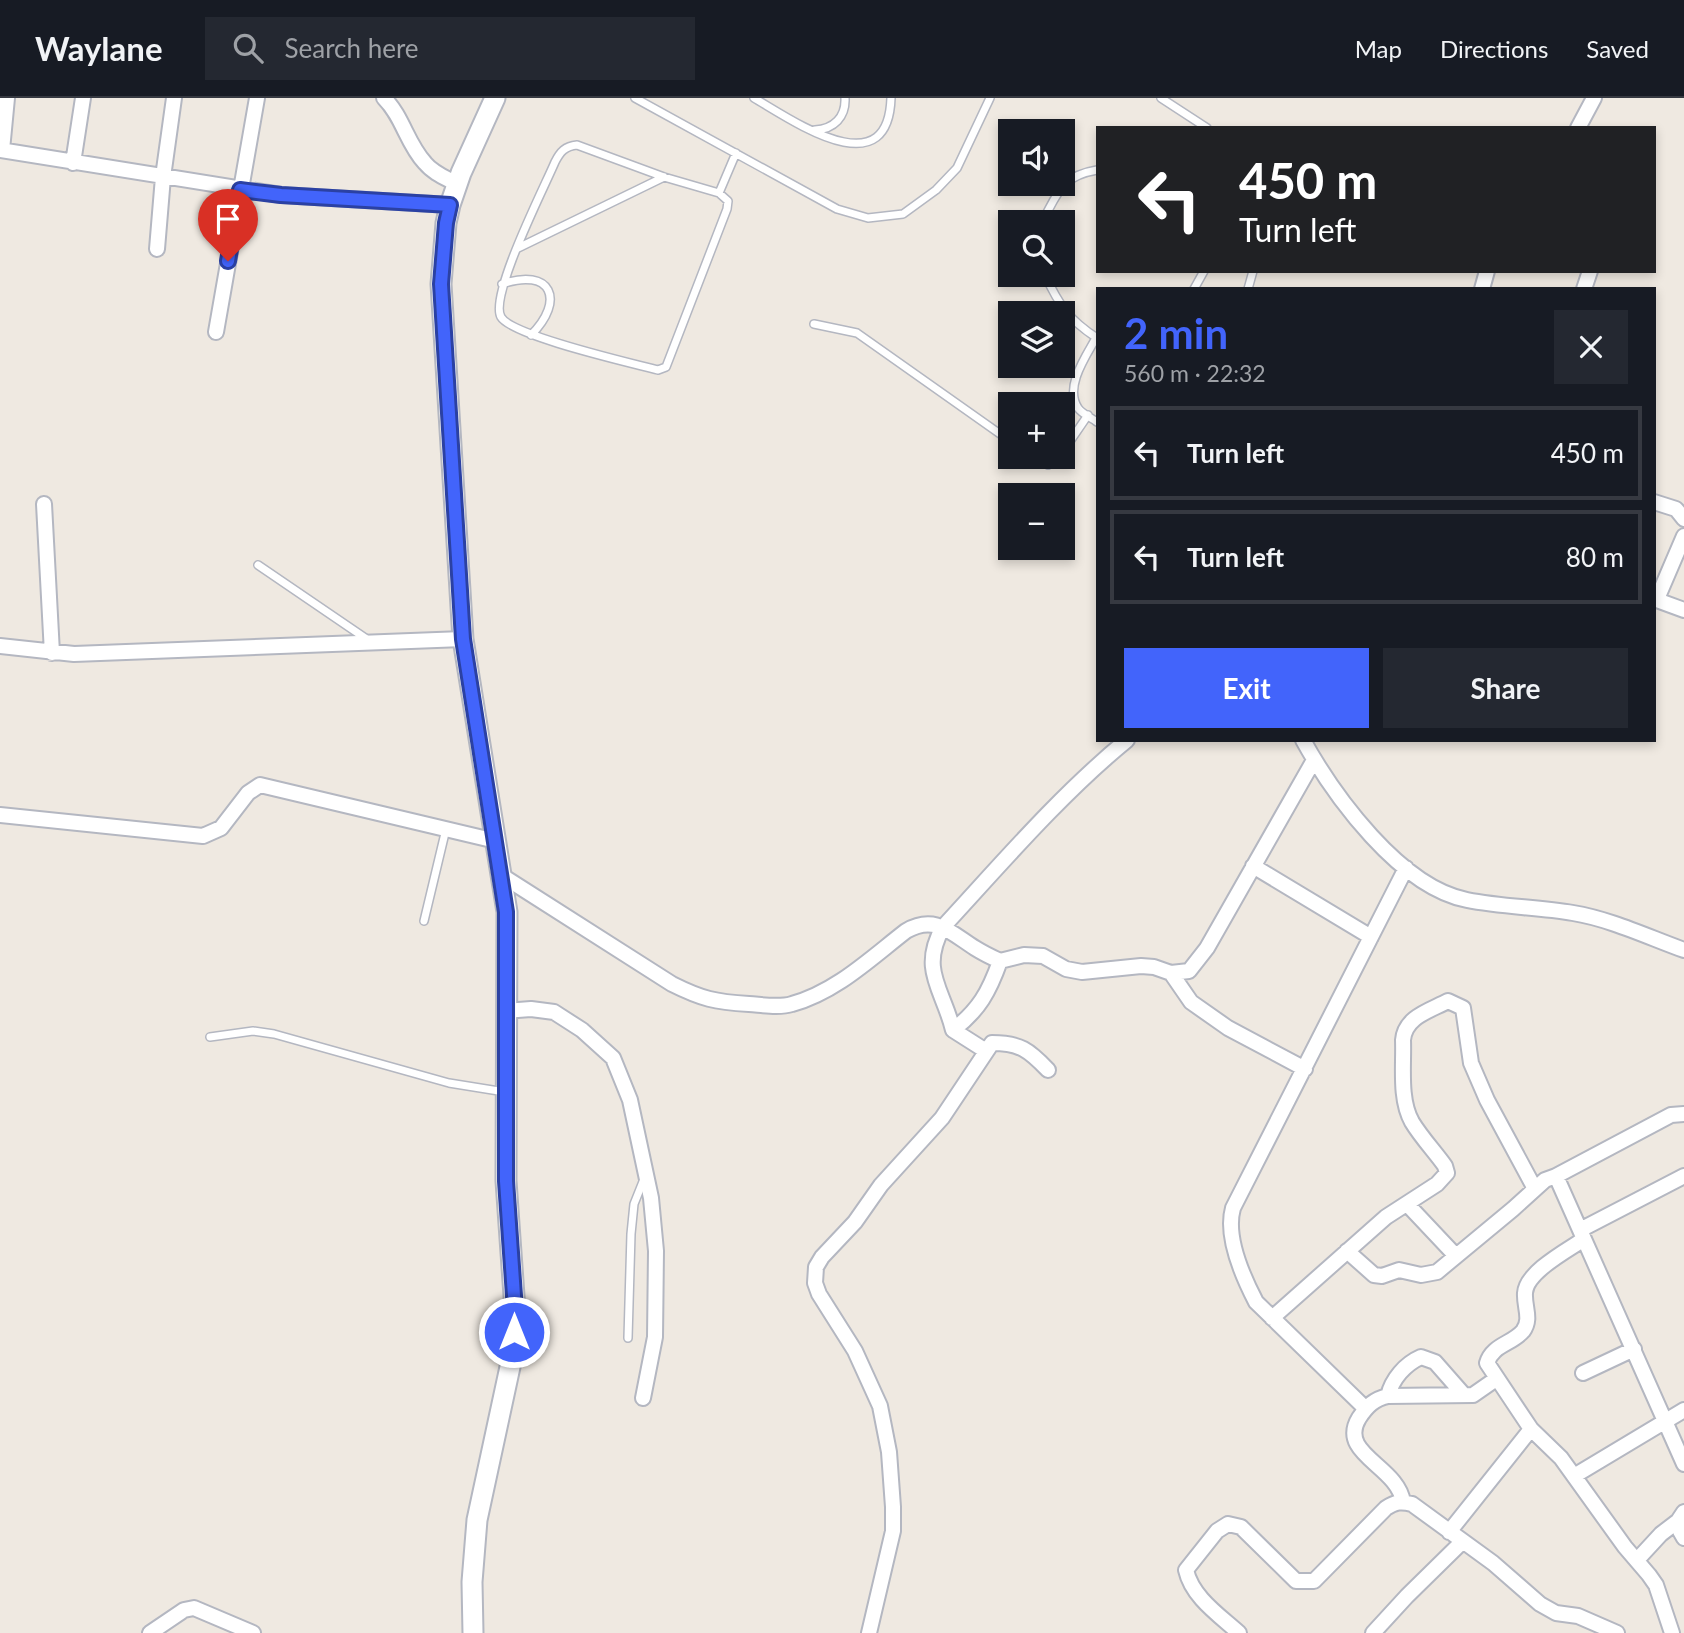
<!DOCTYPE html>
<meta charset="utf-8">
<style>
body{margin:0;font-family:Lato,sans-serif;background:#242831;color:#f1f3f6;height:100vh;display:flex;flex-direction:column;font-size:26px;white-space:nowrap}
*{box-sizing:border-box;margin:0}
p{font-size:23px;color:#9ea1a6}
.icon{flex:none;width:38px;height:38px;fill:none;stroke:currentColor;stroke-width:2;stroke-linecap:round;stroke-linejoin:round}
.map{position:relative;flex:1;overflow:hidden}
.panel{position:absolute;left:1096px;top:189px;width:560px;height:455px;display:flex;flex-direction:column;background:#171b24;border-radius:0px;box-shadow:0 4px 10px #0003}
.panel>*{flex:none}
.guide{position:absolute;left:1096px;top:28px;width:560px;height:147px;border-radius:0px;box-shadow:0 4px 10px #0003;background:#202124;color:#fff;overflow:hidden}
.fabs{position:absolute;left:998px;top:21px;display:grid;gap:14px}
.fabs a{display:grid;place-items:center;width:77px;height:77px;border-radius:0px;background:#171b24;box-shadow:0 4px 10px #0003;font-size:35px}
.pin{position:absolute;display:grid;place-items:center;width:60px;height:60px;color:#fff;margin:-72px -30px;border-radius:50% 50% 50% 0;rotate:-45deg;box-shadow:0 0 7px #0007}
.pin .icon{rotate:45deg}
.me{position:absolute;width:77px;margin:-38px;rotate:0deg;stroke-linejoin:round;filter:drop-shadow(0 0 5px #0008)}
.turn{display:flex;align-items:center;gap:24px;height:147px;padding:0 28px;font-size:32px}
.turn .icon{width:91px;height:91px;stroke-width:2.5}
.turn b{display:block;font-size:49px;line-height:60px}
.round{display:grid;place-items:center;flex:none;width:74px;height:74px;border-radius:0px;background:#242831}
.headline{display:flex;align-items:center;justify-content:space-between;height:119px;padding:0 28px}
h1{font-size:42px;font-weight:700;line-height:52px;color:#4264fb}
.cta{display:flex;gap:14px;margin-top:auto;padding:14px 28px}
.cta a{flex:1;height:80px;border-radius:0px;background:#4264fb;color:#fff;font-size:28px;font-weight:700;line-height:80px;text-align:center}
.cta a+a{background:#242831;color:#f1f3f6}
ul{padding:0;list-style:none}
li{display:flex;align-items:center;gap:21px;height:94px;margin:0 14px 10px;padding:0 14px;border:4px solid #363941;border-radius:0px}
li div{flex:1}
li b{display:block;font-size:26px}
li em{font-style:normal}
header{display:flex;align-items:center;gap:42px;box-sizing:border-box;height:98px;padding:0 35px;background:#171b24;border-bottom:2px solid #363941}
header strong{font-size:33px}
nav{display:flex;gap:38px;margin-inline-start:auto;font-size:24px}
.search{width:490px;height:63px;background:#242831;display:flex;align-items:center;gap:18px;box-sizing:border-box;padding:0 24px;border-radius:0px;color:#9ea1a6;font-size:26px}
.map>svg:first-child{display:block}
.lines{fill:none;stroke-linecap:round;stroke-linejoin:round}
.lane-casing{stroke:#b4b7c1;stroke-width:10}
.street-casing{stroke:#b4b7c1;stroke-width:18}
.secondary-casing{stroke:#b4b7c1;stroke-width:23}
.lane{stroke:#fff;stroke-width:7}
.street{stroke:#fff;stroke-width:14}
.secondary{stroke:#fff;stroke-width:19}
.route-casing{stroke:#2b41a3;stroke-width:18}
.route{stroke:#4264fb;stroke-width:12}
</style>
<header>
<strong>Waylane</strong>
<div class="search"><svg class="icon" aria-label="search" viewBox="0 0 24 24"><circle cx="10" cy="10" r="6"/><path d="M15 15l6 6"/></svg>Search here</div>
<nav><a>Map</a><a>Directions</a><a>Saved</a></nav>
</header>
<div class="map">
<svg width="1684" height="1535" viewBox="0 0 1684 1535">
<rect width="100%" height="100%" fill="#efe9e1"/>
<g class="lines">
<!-- lane casing -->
<g class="lane-casing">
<path id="lane" d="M635 0 837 111 868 120 903 116 936 92 957 70 990 0
M754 0C792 22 888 90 891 0
M1161 0 1207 30
M815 32C834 31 846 19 845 0
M719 95 728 103 727 111 666 269 658 272C632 265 512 238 501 219 489 198 544 90 555 64 560 54 565 48 577 47L664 79 719 95 736 55
M1042 124C1058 95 1061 78 1097 72
M518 150 664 79
M1045 177C1059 207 1069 222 1097 240
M502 186C551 169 566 202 531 237
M1194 191 1204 173
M1248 191 1253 173
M814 226 857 235 1010 343
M1096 240C1086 258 1064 289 1078 310 1082 316 1092 320 1097 324
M1062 355 1088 317
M1032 359 1048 367 1060 359
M258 467 368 542
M424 823 446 731
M210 939 253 933 274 936 449 985 505 994
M628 1240 631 1136 634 1106 644 1081"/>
</g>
<!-- street casing -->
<g class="street-casing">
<path id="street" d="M384 0C403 19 407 46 425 65 433 75 446 80 457 86
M1578 30 1594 0
M0 52 281 97 450 107
M2 52 7 0
M73 65 83 0
M157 151 163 79 174 0
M1482 191 1487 173
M1584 191 1590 173
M216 234 257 0
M1654 404 1676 411 1684 421
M44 406 52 555
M1654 501 1684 512
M1657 501 1684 438
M0 548 74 556 463 541
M1303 642C1334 698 1400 789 1467 802 1502 809 1538 809 1573 815 1610 821 1648 839 1684 852
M0 717 203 738 221 730 248 695 260 687 496 743
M1253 768 1371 839
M501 777 672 886C702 901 715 904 749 906 763 907 779 910 792 906 836 894 871 860 906 833 935 816 951 835 975 850 983 855 991 859 1000 863L1024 857 1043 858 1066 871 1082 874 1141 868 1154 869 1171 875 1189 873 1207 850 1314 662
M1171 875 1191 904 1228 930 1305 971
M505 913 531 911 554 914 582 932 613 960 630 1002 651 1100 656 1153 655 1239 643 1300
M953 932C979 912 989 894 1000 863
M986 953 953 932C943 891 919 872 943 829 1002 765 1060 697 1127 642
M1684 1078 1580 1132 1684 1366
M1407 1106 1456 1158
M1580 1132 1556 1078 1671 1017 1684 1016
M1584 1141C1568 1152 1526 1174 1525 1195 1524 1209 1532 1221 1523 1233 1512 1246 1492 1247 1487 1265L1531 1331 1561 1360 1625 1449 1649 1477 1656 1487 1672 1535
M1347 1153 1374 1177 1382 1178 1399 1172 1421 1177 1437 1174 1513 1111 1545 1082 1556 1078
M1272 1220 1386 1119 1437 1086 1447 1075 1445 1068C1435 1054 1421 1039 1412 1024 1399 1001 1404 967 1403 942 1405 919 1429 913 1448 903L1463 910 1471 965 1487 1002 1535 1091
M1583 1275 1634 1251
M1388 1298C1392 1281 1405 1266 1421 1259L1435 1264 1464 1297
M1365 1310 1256 1204C1243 1179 1225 1138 1233 1110L1406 770
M1574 1378 1684 1312
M1403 1404C1398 1368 1337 1356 1359 1320 1367 1308 1374 1301 1388 1298L1473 1297 1496 1281
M1684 1414 1678 1423 1680 1433 1684 1440
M1449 1434 1531 1331
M1637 1462 1661 1436 1678 1423
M150 1535 184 1512 194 1510 253 1535
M869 1535 893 1433V1409L889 1354 880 1308 855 1253 819 1196 815 1185 816 1169 822 1159 855 1124 881 1087 942 1020 992 945C1020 945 1029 952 1048 972
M1239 1535C1219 1517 1192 1499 1186 1472L1217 1433 1228 1426 1241 1429 1296 1483H1314L1386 1410C1395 1404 1401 1403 1412 1406L1493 1465 1540 1506 1556 1515 1578 1518 1617 1535
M1373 1535 1407 1498 1462 1444"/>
</g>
<!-- secondary casing -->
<g class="secondary-casing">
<path id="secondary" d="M473 1535 472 1484 477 1422 513 1255 515 1212 506 1083 507 814 463 541 441 186 446 125 450 107 461 75 495 0"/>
</g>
<!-- lane -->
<use href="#lane" class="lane"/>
<!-- street -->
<use href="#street" class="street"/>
<!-- secondary -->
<use href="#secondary" class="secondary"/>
</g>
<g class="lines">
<!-- route casing -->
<g class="route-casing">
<path id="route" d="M228 163 240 92 281 97 450 107 446 125 441 186 463 541 506 814V1083L515 1212 514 1234"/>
</g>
<!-- route -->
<use href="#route" class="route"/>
</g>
</svg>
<div class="fabs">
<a><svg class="icon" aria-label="sound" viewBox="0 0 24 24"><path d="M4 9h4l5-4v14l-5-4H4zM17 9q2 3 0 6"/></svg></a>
<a><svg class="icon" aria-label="search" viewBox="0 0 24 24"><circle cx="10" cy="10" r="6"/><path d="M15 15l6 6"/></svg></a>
<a><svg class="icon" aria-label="layers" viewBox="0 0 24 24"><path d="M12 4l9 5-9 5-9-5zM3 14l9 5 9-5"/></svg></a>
<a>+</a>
<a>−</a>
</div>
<div class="pin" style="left:228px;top:163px;background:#d93025"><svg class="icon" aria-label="arrive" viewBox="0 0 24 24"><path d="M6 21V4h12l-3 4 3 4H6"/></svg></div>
<svg class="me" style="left:514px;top:1234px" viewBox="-20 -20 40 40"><circle r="17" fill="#4264fb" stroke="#fff" stroke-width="3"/><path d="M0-11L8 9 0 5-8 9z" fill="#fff"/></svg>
<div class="guide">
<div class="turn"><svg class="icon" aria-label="left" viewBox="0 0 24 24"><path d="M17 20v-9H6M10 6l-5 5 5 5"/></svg><div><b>450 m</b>Turn left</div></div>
</div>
<section class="panel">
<div class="headline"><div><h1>2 min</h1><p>560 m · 22:32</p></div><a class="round"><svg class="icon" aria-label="close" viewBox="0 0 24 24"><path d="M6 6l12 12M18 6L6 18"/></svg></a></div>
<ul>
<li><svg class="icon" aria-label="left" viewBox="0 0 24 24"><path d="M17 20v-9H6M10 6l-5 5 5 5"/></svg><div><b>Turn left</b></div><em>450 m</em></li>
<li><svg class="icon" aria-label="left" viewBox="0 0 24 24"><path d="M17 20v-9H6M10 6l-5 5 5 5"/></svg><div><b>Turn left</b></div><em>80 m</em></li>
</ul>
<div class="cta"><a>Exit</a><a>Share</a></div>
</section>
</div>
